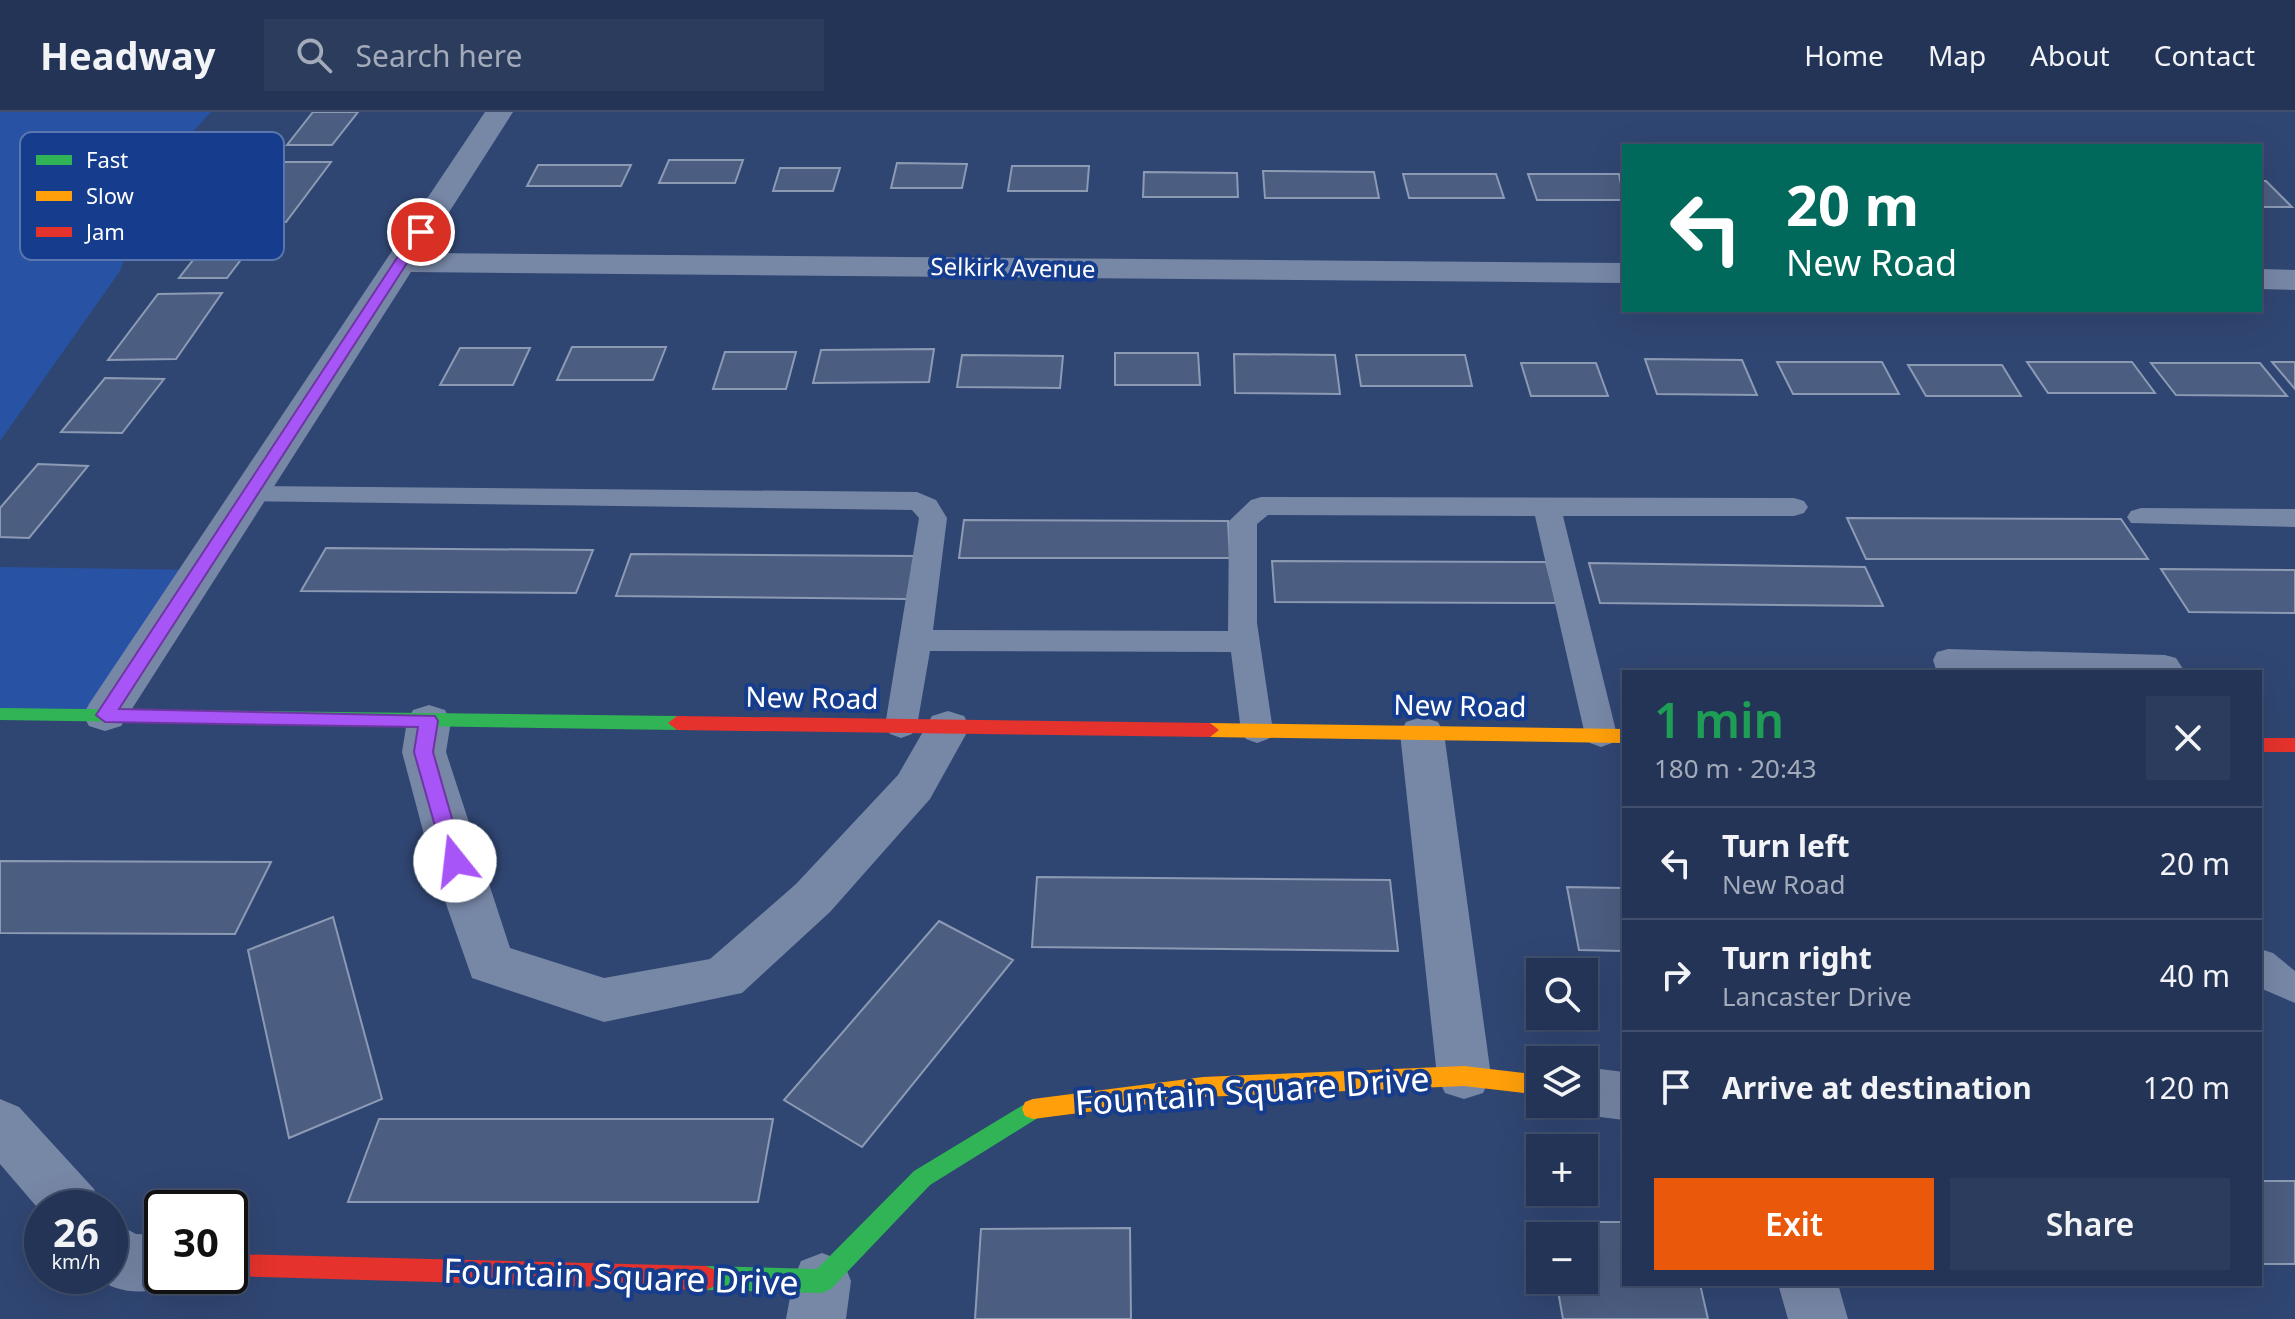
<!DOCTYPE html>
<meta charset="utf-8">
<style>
body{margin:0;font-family:"Noto Sans",sans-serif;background:#2c3c5c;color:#f1f3f6;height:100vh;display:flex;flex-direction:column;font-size:30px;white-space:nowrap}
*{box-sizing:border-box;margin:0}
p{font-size:26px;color:#a3aab9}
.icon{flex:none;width:44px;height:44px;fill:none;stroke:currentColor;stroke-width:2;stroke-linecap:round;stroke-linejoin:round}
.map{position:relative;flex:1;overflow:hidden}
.side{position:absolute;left:1622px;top:558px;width:640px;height:616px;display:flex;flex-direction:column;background:#243456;border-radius:0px;box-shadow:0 8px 32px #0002,0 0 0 2px #414f6c}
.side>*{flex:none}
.guide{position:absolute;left:1622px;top:32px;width:640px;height:168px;border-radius:0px;box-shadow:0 8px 32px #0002,0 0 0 2px #414f6c;background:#00695c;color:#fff;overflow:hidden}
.tools{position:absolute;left:1526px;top:846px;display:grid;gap:16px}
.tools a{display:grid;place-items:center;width:72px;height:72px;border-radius:0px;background:#243456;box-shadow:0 8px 32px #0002,0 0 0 2px #414f6c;font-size:40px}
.speed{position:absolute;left:24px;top:1078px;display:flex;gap:16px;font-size:40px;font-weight:700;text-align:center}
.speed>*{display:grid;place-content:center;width:104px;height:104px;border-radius:50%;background:#243456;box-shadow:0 8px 32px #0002,0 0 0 2px #414f6c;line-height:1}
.speed small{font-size:20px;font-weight:400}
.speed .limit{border:4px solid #111;border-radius:12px;background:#fff;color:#111}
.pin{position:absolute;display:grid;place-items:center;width:68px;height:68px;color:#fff;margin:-34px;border:4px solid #fff;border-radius:50%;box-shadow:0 2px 8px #0007}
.me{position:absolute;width:88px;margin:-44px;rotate:344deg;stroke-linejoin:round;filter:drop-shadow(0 0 6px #0008)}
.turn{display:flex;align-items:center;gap:28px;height:168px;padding:0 32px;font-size:36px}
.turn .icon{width:104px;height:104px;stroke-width:2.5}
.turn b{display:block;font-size:56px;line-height:68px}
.round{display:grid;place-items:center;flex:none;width:84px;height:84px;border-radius:0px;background:#2c3c5c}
.overview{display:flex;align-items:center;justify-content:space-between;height:136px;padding:0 32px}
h1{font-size:48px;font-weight:600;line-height:60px;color:#1e9e55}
.button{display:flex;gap:16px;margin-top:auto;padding:16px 32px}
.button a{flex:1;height:92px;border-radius:0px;background:#ea580c;color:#fff;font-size:32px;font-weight:600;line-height:92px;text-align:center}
.button a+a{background:#2c3c5c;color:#f1f3f6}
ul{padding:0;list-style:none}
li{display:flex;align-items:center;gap:24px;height:112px;padding:0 32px;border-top:2px solid #414f6c}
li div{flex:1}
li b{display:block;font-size:30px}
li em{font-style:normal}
header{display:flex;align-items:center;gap:48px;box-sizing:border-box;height:112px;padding:0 40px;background:#243456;border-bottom:2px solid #414f6c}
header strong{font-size:38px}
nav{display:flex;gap:44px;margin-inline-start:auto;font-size:28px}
.search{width:560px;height:72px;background:#2c3c5c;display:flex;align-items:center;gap:20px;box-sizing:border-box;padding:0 28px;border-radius:0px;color:#a3aab9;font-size:30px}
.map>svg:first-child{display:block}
.green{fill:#2852a4}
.building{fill:#4b5d80;stroke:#8c9ab4;stroke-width:2}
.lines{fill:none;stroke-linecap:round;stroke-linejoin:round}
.lane{fill:#7787a6;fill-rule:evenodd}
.street{fill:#7787a6;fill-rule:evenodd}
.fast{fill:#30b455;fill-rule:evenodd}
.slow{fill:#ff9f0a;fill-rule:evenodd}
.jam{fill:#e5322d;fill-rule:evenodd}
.route{fill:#a855f7;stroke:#6d37a1;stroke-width:2}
.labels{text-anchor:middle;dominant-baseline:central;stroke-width:8;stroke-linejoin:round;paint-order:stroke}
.far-street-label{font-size:24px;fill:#fff;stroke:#153c8d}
.street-label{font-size:28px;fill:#fff;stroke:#153c8d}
.near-street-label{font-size:34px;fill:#fff;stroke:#153c8d}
.key{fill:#153c8d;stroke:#5b76af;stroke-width:2}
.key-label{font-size:22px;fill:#fff}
</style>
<header>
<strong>Headway</strong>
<div class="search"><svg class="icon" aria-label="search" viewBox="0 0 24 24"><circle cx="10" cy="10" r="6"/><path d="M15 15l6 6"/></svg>Search here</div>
<nav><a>Home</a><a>Map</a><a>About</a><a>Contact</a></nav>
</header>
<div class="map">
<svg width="2295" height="1207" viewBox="0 0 2295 1207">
<rect width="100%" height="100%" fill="#304672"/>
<!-- green -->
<path class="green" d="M0 0H211L157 58 120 159 0 329Z
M0 455 200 458 105 603 0 602Z"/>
<!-- building -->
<path class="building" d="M313 0H358L332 33H287Z
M669 48H743L735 71H659Z
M268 50H331L286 110H220Z
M897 51 967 52 962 76H891Z
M538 53H631L621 74H527Z
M1012 54H1089L1087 79H1008Z
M780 56H840L833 79H773Z
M1263 59 1374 60 1379 86H1265Z
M1144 60 1237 61 1238 85H1143Z
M1403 62H1496L1504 86H1409Z
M1528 62H1619L1624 88H1537Z
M2260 69H2266L2292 95H2260Z
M215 120H262L227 166H179Z
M222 181 176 247 108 248 158 182Z
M572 235H666L653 268H557Z
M460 236H530L513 273H440Z
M934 237 929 270 813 271 821 238Z
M725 240H796L786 277H713Z
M1115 241H1198L1200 273H1115Z
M1234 242 1335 243 1340 282 1235 281Z
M962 243 1063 244 1060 276 957 275Z
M1356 243H1465L1472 274H1361Z
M1645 247 1742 248 1757 283 1657 282Z
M1777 250H1882L1899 282H1793Z
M2027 250H2132L2155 281H2048Z
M2272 250H2295V277Z
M1521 251H1596L1608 284H1531Z
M2151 251H2260L2287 284 2176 283Z
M1908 253H2002L2021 284H1926Z
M105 266 164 267 122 321 61 320Z
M38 352 88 354 29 426 0 425V396Z
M1847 406 2121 407 2148 447H1866Z
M964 408 1228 409 1230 446H959Z
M326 436 593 438 576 481 301 479Z
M631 442 915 444 907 487 616 484Z
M1272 449 1546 450 1557 491 1275 490Z
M1589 451 1865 455 1883 494 1600 491Z
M2161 457 2295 458V501L2189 500Z
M0 749 271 750 235 822 0 821Z
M1037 765 1390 768 1398 839 1032 835Z
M1567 775 1624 776V839L1579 838Z
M333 805 382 987 289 1026 248 838Z
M939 809 1013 848 862 1035 784 988Z
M379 1007H773L758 1090H348Z
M2260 1069H2295V1152H2260Z
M1545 1110H1624V1172H1700L1708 1207H1563L1556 1168H1584V1124H1548Z
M1130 1116 1131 1207H975L981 1117Z"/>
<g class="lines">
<!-- lane -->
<path class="lane" d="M249 374 917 380 936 388 947 406 933 518 1228 519 1229 409 1251 388 1261 385 1794 386 1804 389 1808 395 1804 401 1794 404H1563L1617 623 1612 631 1601 635 1590 631 1585 623 1535 404 1268 403 1257 412V511L1273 619 1268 627 1257 631 1246 627 1241 619 1231 540 930 539 917 614 912 622 901 626 890 622 885 614 919 406 912 398 239 389 235 383 239 377Z
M2141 396 2295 397V415L2131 411 2127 405 2131 399Z
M1948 537 2165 543 2176 546 2185 560H1937L1933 548 1937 540Z
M2260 837 2273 841 2295 859V891L2260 876Z"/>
<!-- street -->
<path class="street" d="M485 0H513L423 141 1624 151V171L411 160 121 614 105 619 89 614 83 603 89 592Z
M2260 157 2295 158V178L2260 177Z
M429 593 445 598 451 609 446 640 510 836 604 866 710 847 796 772 898 663 932 604 948 599 964 604 970 615 930 687 830 800 742 881 604 910 472 866 431 749 402 640 407 609 413 598Z
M1422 605 1438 610 1444 621 1491 964 1483 981 1464 987 1445 981 1437 964 1400 621 1406 610Z
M1584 955 1624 960V1008L1584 1003 1565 996 1563 992H1584Z
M0 987 19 995 94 1077 103 1096H42V1101L0 1052Z
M110 1108 136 1122 162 1123V1164H186L183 1171C158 1181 117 1186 97 1164H110Z
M822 1141 843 1149 851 1169 846 1207H786L793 1169 801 1149Z
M1778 1172H1838L1848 1207H1788Z"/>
<!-- fast -->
<path class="fast" d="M0 596 677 604 686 611 677 618 0 608Z
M1033 987 1041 990 1044 997 1041 1004 930 1073 831 1177 822 1181 706 1178 697 1174 694 1166 697 1158 706 1154 817 1157 914 1059Z"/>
<!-- slow -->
<path class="slow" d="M1210 611 1624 617V631L1210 625 1201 618Z
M1464 954 1540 963V983L1464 974 1203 985 1033 1007 1025 1004 1022 997 1025 990 1033 987 1203 965Z"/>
<!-- jam -->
<path class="jam" d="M677 604 1210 611 1219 618 1210 625 677 618 668 611Z
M2260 626H2295V640H2260Z
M230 1142 706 1154 715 1158 718 1166 715 1174 706 1178 230 1164Z"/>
</g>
<!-- route -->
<path class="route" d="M421 116 427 120 119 597 435 604 438 609 433 640 464 749 455 757 445 749 414 640 418 615 105 610 96 603 414 120Z"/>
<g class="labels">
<!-- far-street labels -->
<g class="far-street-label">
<text transform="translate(1013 155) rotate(1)">Selkirk Avenue</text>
</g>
<!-- street labels -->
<g class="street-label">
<text transform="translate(812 585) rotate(1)">New Road</text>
<text transform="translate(1460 593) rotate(1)">New Road</text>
</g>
<!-- near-street labels -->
<g class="near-street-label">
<text transform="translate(1252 978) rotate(-4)">Fountain Square Drive</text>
<text transform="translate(621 1164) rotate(2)">Fountain Square Drive</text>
</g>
</g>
<!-- legend -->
<rect x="20" y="20" width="264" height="128" rx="12" class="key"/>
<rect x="36" y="43" width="36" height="10" fill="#30b455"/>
<rect x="36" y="79" width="36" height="10" fill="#ff9f0a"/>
<rect x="36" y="115" width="36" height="10" fill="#e5322d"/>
<g class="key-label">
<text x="86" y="56">Fast</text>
<text x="86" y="92">Slow</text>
<text x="86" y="128">Jam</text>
</g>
</svg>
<div class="tools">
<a><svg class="icon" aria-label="search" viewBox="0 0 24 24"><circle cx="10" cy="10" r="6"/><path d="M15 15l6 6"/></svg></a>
<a><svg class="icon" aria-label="layers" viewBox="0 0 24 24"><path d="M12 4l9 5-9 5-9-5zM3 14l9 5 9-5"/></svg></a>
<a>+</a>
<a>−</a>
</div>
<div class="speed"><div>26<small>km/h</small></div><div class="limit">30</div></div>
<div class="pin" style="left:421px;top:120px;background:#d93025"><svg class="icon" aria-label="arrive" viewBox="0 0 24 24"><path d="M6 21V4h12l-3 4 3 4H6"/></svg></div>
<svg class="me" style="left:455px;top:749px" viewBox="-20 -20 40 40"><circle r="19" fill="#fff"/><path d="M0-13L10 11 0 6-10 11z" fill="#a855f7"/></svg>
<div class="guide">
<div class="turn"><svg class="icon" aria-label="left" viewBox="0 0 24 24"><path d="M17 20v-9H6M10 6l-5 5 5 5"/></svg><div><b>20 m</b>New Road</div></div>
</div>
<section class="side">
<div class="overview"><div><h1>1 min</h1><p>180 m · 20:43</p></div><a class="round"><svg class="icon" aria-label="close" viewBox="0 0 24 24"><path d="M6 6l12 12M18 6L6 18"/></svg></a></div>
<ul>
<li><svg class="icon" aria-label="left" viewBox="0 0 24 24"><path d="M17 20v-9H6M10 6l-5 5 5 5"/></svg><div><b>Turn left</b><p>New Road</p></div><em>20 m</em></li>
<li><svg class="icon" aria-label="right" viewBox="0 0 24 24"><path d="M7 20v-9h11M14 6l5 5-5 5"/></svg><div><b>Turn right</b><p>Lancaster Drive</p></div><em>40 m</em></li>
<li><svg class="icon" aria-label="arrive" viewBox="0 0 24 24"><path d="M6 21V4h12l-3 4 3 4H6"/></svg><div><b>Arrive at destination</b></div><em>120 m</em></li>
</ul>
<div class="button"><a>Exit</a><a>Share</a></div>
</section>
</div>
